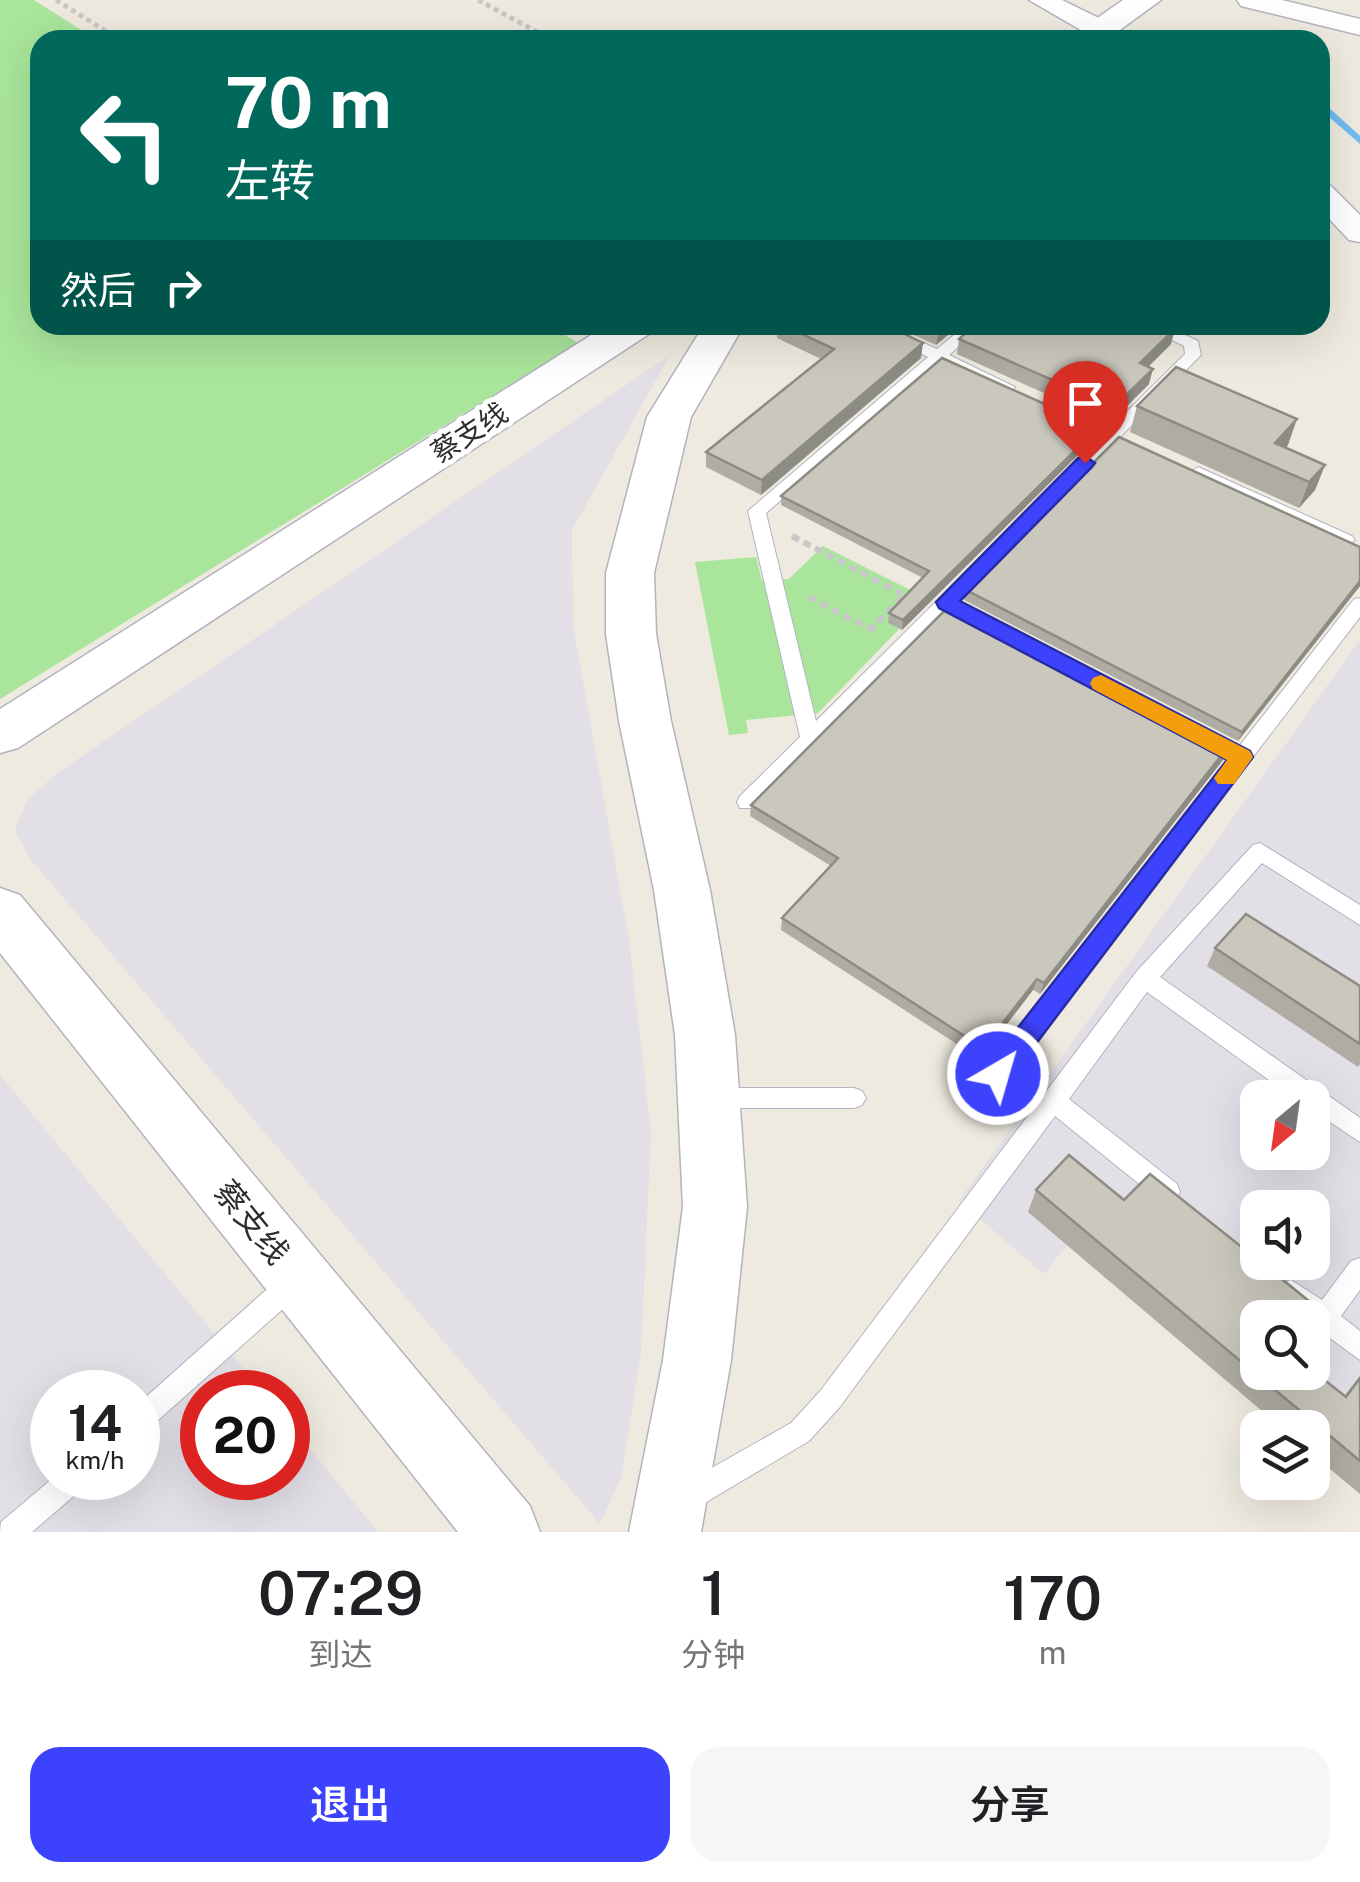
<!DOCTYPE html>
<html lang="zh">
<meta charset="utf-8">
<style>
body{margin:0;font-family:"Public Sans","Noto Sans SC",sans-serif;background:#f6f6f6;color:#202124;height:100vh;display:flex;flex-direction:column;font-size:38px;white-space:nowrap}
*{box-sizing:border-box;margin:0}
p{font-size:32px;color:#757577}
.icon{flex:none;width:55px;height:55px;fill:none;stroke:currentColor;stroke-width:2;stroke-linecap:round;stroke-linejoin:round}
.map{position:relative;height:1532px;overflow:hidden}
.side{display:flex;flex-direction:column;background:#fff;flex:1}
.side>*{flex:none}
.top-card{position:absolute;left:30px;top:30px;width:1300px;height:305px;border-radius:30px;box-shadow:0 10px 40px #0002;background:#00695c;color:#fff;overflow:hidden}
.needle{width:65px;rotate:209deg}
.controls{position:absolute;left:1240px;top:1080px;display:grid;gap:20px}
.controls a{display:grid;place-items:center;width:90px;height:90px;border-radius:20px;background:#fff;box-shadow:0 10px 40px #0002;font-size:50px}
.speed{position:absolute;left:30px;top:1370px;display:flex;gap:20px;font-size:50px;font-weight:700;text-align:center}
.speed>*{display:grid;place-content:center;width:130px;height:130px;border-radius:50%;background:#fff;box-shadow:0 10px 40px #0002;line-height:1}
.speed small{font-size:25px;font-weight:400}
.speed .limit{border:15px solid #d22;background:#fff;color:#111}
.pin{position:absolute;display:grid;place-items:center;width:85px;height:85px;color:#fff;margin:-102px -42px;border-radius:50% 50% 50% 0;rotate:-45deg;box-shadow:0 0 10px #0007}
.pin .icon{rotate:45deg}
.me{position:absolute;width:110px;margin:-55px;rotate:38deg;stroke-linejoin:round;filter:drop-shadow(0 0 8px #0008)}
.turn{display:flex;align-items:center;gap:35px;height:210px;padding:0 30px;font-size:45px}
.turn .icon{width:130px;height:130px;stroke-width:2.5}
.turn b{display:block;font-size:70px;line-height:85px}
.then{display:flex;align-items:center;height:95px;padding:0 30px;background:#0003;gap:20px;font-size:38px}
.eta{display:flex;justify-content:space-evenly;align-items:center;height:170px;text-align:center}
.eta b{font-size:60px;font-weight:600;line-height:70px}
.cta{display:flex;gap:20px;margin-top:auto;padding:20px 30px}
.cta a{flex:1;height:115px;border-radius:30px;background:#3d43fd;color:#fff;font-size:40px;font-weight:600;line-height:115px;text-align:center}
.cta a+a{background:#f6f6f6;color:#202124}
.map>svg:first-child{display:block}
.industrial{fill:#e3dfe7;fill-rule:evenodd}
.green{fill:#a9e59b}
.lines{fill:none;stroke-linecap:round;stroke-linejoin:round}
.stream{fill:#71bbf1;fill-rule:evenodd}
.service-casing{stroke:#b3b3c0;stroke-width:2}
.minor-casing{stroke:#b3b3c0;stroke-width:3}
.tertiary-casing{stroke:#b3b3c0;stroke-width:3}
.path-far1{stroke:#c8c8c8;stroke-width:5;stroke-dasharray:5 4;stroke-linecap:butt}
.path{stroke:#c8c8c8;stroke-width:6;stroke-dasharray:8 5;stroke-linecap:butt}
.service{fill:#fff;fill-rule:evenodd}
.minor{fill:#fff;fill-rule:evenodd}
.tertiary{fill:#fff;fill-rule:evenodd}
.wall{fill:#aeaca3}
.shaded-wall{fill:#8d8c84}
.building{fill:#cac8bd;stroke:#8d8c84;stroke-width:2.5}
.route{fill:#3d43fd;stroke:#282ca4;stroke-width:2.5}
.slow{fill:#f59e0b}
.labels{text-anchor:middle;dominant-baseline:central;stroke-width:10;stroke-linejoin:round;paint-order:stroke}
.street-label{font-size:28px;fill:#2d2d2d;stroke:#fff}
.near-street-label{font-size:32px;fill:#2d2d2d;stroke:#fff}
</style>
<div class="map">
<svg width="1360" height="1532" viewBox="0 0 1360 1532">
<rect width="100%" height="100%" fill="#eeeadf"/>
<!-- industrial -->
<path class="industrial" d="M670 355 572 530 573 625 629 940 651 1133 641 1353 621 1477 600 1524 31 860 15 831 27 800 56 774Z
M1360 640V1494L1313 1454 1312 1428 1281 1427 1067 1245 1044 1274 959 1201ZM1258 1098H1312V1152H1258ZM1258 1208H1312V1262H1258ZM1258 1318H1312V1372H1258Z
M0 1075 263 1392H202V1478H288V1422L378 1532H0ZM52 1392H138V1478H52Z"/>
<!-- green -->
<path class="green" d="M0 0H34L97 40H40V325H549L578 343 0 699Z
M823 546 928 599 818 713 746 720 748 733 729 735 695 562 756 557 762 581 789 579Z"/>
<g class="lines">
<!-- stream -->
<path class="stream" d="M1320 104H1325L1360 136V144L1320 109Z"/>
<!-- service casing -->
<g class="service-casing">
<path id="service" d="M862 325H883L937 349 966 325H983L949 355 1015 387 1013 391H1001L940 363 766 513 816 721 1185 354 1184 346 1143 325H1164L1198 341 1201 355 754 808H740L737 802 740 796 800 737 748 511 928 357Z
M1198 467 1352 536 1355 540 1346 546 1340 544 1192 477 1189 473Z
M1360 598V617L1005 1081 997 1084 989 1081 985 1074 989 1067 1354 599Z
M1260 843 1360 905V925L1262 863 1160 977 1360 1118V1142L1312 1110V1098H1294L1147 992 1069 1099 1177 1184 1180 1192 1177 1200 1168 1203 1159 1200 1055 1116 839 1408 809 1441 698 1507 688 1511 678 1507 674 1497 678 1487 791 1423 821 1390 1137 971 1253 845Z
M716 1088H854L862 1091 866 1098 862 1105 854 1108H716L708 1105 704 1098 708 1091Z
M1360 1258V1290L1341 1316 1360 1331V1360L1312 1325V1318C1298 1318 1284 1305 1278 1292L1282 1283 1291 1280 1322 1300 1351 1261Z
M293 1271 302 1274 306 1283 302 1292 147 1430 138 1434V1404L284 1274Z
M53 1478H87L83 1488 32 1532H0L1 1522Z"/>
</g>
<!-- minor casing -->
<g class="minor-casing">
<path id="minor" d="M1029 0H1062L1109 23 1128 40H1098Z
M1237 0H1282L1360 19V35L1241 6Z
M1320 183 1331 186 1360 215V242L1349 240 1320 209Z"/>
</g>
<!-- tertiary casing -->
<g class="tertiary-casing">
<path id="tertiary" d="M1123 0H1161L1106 40H1066Z
M607 325H655L649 334 18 748 0 753V709Z
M704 325H744L691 417 654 573 656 634 671 721 710 890 735 1035 747 1207 731 1360 701 1532H629L663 1360 683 1207 675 1035 654 890 619 721 606 634V573L647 417Z
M0 888 20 895 530 1506 540 1532H458L0 953Z"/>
</g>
<!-- path-far1 -->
<path class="path-far1" d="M56 0 120 40
M478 0 552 40"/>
<!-- path -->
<path class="path" d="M792 536 904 595 871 629
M809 597 874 631"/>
<!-- service -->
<use href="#service" class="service"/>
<!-- minor -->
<use href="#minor" class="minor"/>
<!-- tertiary -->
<use href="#tertiary" class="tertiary"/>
</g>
<!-- wall -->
<path class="wall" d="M778 325H886L921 358 761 495 706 467V452L821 359 777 338Z
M892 325H960L936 345Z
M959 339 1171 344 1148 367 1149 384 1110 423 957 354Z
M1137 406 1288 445 1286 447 1325 465 1315 490 1299 508 1130 432Z
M1096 437 902 630 888 623 889 613 923 578 781 505V496Z
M1360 547V586L1238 741 964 600 966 590Z
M1227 748 1223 760 1040 994 1033 990 980 1059 781 930 782 918 831 866 750 816 751 805Z
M1215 948 1360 986V1064L1358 1067 1207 966Z
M1036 1190 1258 1372 1344 1396 1360 1376V1494L1312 1454V1428H1282L1028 1212Z"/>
<!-- shaded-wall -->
<path class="shaded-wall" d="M944 325H960L936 345 939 330Z
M1175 329 1171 344 1136 379 1140 363Z
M923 343 921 358 761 495 762 480Z
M1153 369 1149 384 1110 423 1114 407Z
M1297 419 1288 445 1270 465 1275 443Z
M1098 428 1096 437 902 630 903 620Z
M1325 465 1315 490 1299 508 1309 482Z
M1360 581V586L1238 741 1242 732Z
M1227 748 1223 760 1040 994 1044 983Z
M1037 979 1033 990 980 1059 983 1048Z"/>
<!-- building -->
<path class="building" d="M783 325H886L923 343 762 480 706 452 834 349Z
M928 325H944L939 330Z
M974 325H1169L1175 329 1140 363 1153 369 1114 407 959 339Z
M942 358 1098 428 903 620 889 613 929 571 781 496Z
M1176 367 1297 419 1275 443 1325 465 1309 482 1137 406Z
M1119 437 1360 547V581L1242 732 966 590Z
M951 604 1227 748 1044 983 1037 979 983 1048 782 918 838 858 751 805Z
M1246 914 1360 986V1044L1215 948Z
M1069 1155 1124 1200 1150 1174 1258 1260V1262H1261L1315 1306 1306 1318H1258V1372H1312V1370L1346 1397 1360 1378V1461L1036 1190Z"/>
<!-- route -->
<path class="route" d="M1085 456 1095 463 1092 467 960 601 1250 751 1253 757 1007 1082 998 1086 988 1082 984 1074 988 1066 1227 760 939 608 936 602 1078 458Z"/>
<!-- slow -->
<path class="slow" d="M1101 675 1250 751 1253 757 1234 784H1218L1214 778 1227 760 1093 689 1090 683 1093 678Z"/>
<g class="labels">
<!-- street labels -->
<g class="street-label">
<text transform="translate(469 432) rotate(-33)">蔡支线</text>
</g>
<!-- near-street labels -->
<g class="near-street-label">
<text transform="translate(252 1222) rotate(51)">蔡支线</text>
</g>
</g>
</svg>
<div class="controls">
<a><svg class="needle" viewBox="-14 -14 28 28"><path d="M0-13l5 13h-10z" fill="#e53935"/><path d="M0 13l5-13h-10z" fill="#757577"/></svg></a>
<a><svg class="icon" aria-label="sound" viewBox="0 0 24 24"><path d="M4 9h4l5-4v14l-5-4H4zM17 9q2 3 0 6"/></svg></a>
<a><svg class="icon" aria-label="search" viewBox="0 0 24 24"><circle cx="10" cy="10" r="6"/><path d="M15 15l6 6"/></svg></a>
<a><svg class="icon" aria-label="layers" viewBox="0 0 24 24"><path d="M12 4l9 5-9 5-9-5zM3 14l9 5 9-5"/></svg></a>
</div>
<div class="speed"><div>14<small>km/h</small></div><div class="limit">20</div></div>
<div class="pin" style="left:1085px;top:463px;background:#d93025"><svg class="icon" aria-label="arrive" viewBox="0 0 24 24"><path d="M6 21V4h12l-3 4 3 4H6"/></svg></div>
<svg class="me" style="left:998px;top:1074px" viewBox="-20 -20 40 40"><circle r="17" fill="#3d43fd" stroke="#fff" stroke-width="3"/><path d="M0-11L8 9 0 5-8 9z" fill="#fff"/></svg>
<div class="top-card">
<div class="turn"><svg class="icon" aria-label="left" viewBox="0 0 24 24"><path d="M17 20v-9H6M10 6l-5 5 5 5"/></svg><div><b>70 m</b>左转</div></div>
<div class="then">然后<svg class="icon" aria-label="right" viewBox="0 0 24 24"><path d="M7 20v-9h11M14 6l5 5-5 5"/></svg></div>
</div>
</div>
<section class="side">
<div class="eta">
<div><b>07:29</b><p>到达</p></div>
<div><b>1</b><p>分钟</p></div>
<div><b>170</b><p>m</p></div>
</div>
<div class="cta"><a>退出</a><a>分享</a></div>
</section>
